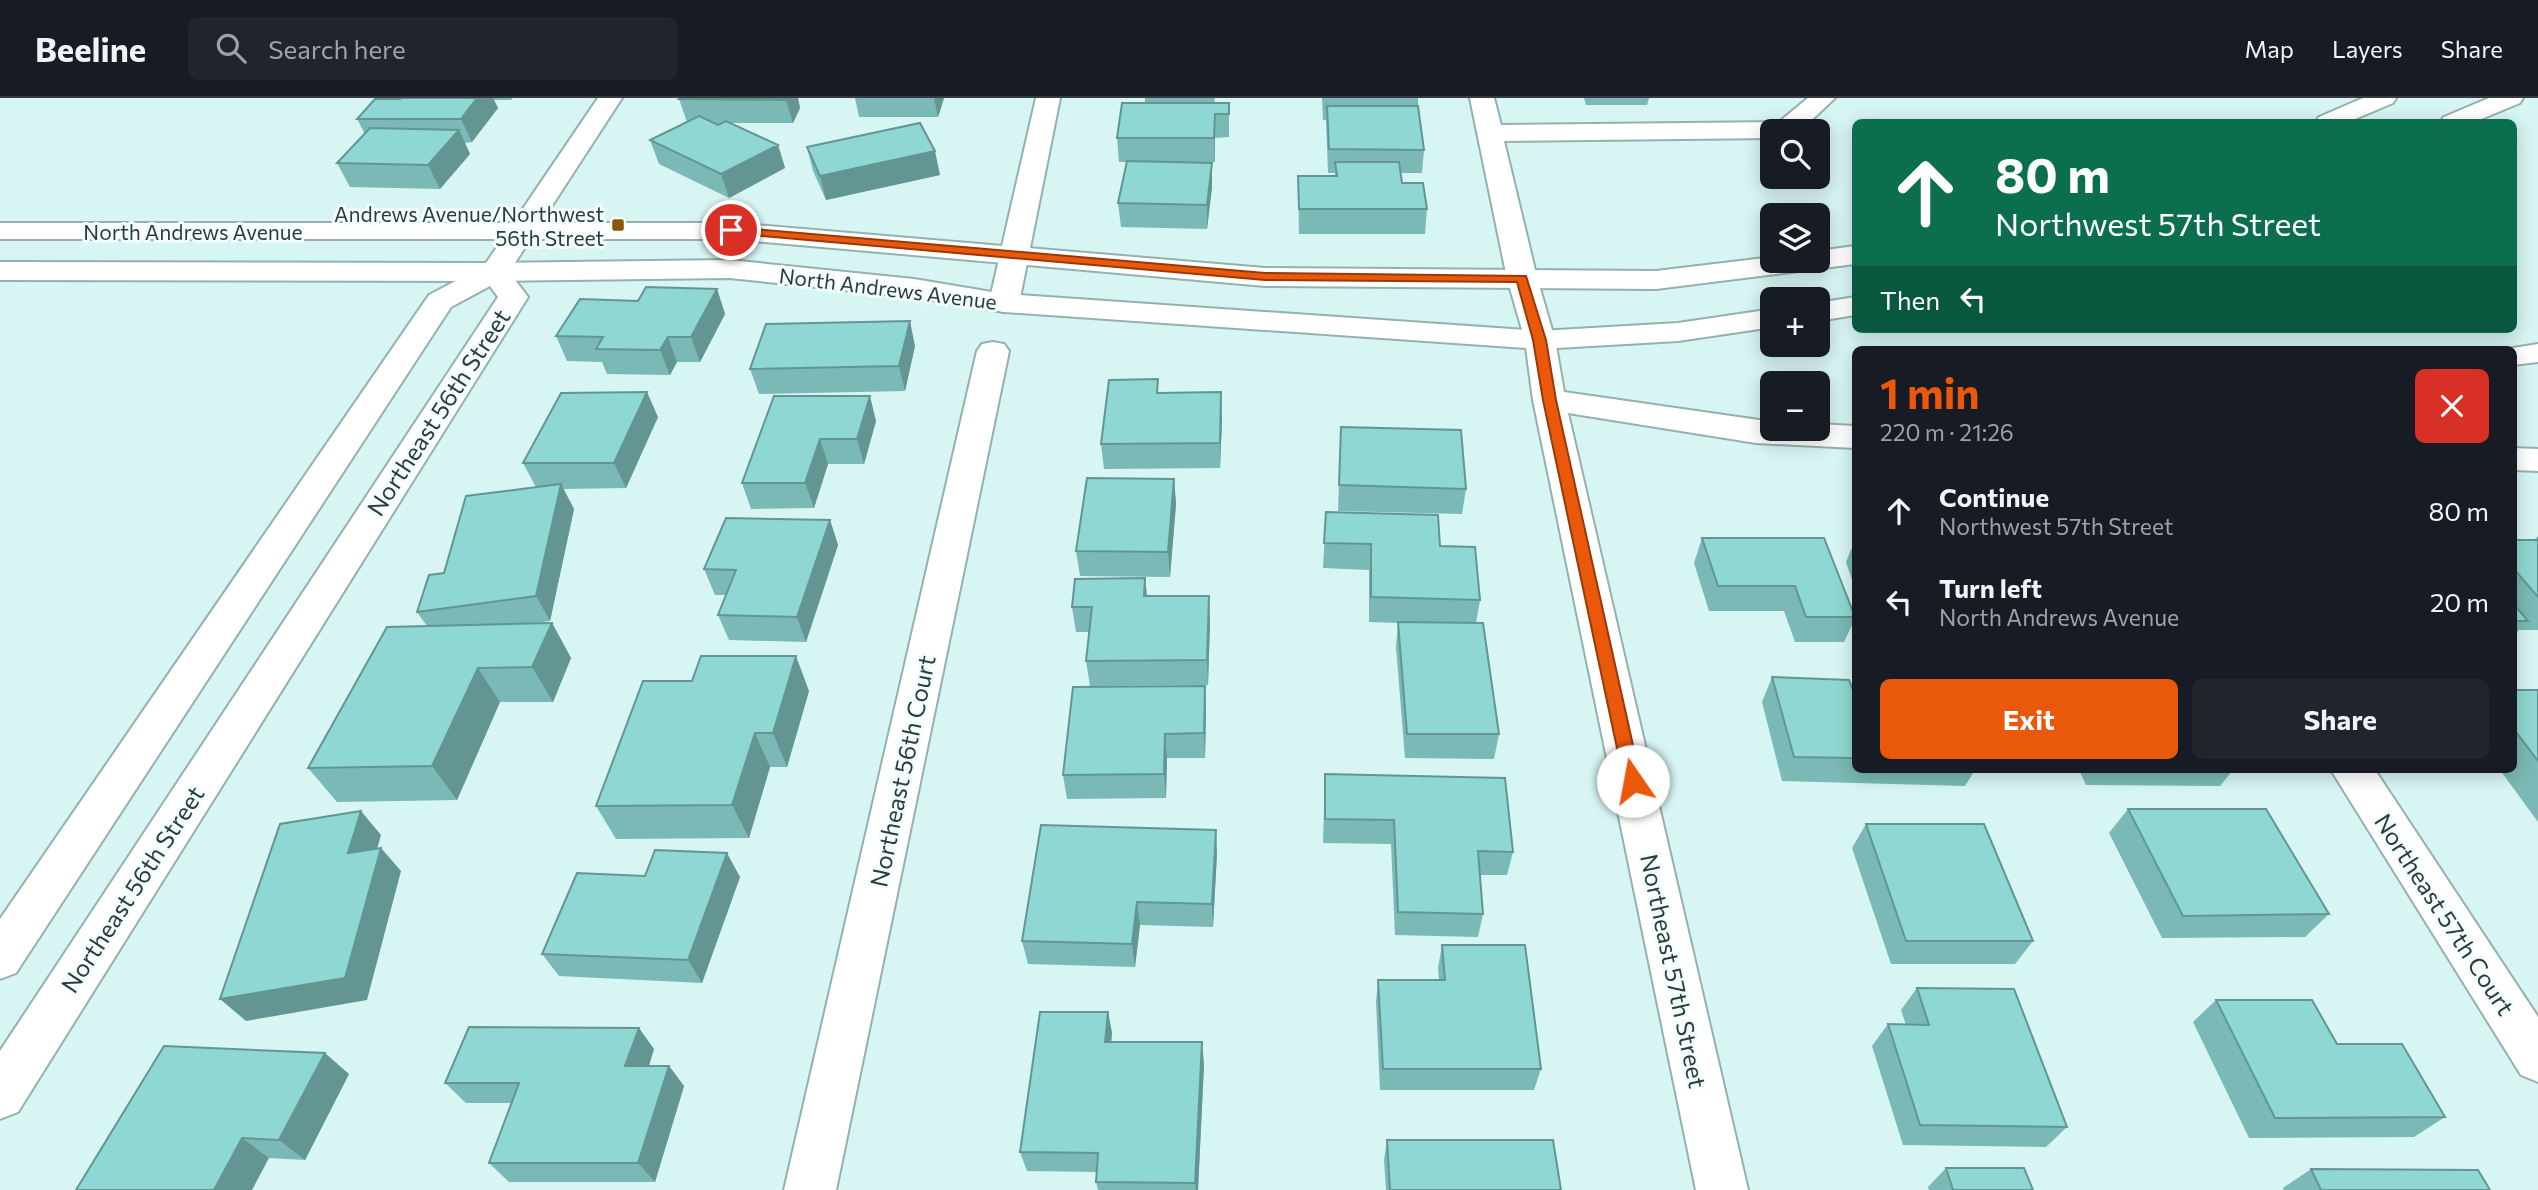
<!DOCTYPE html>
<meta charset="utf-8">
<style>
body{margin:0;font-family:Commissioner,sans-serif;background:#20242c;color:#f1f3f6;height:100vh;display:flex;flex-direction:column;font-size:26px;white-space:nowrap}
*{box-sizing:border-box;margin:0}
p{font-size:23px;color:#9ea1a6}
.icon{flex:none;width:38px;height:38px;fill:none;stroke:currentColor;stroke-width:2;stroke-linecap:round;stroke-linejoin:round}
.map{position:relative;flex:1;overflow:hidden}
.sheet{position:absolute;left:1852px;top:248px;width:665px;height:427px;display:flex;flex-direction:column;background:#171b24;border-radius:10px;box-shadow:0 4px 18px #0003}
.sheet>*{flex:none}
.hud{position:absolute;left:1852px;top:21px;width:665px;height:214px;border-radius:10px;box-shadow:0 4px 18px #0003;background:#0b6e4f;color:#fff;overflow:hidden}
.buttons{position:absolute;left:1760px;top:21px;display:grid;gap:14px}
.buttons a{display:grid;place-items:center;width:70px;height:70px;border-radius:10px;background:#171b24;box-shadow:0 4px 18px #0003;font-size:35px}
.pin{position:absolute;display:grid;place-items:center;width:60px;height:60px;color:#fff;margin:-30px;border:4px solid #fff;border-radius:50%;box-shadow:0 2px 7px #0007}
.me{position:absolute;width:77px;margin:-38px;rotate:348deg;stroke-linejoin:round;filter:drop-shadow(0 0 5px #0008)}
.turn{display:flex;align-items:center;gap:24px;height:147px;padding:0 28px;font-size:32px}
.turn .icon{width:91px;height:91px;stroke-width:2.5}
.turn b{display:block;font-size:49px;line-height:60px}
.then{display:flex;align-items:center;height:66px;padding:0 28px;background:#0003;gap:14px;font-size:26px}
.round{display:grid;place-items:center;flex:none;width:74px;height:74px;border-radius:10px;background:#20242c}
.head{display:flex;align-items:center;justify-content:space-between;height:119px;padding:0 28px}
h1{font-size:42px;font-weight:700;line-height:52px;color:#ea580c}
.action{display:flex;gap:14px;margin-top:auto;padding:14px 28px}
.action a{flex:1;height:80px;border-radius:10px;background:#ea580c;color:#fff;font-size:28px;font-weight:700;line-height:80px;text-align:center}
.action a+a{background:#20242c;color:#f1f3f6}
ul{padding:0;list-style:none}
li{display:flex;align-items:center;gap:21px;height:91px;padding:0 28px}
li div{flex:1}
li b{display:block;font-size:26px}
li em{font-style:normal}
header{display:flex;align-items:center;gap:42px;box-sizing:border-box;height:98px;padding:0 35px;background:#171b24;border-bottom:2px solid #363941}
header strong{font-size:33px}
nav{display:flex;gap:38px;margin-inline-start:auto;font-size:24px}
.search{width:490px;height:63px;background:#20242c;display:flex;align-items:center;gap:18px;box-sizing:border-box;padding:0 24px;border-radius:10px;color:#9ea1a6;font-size:26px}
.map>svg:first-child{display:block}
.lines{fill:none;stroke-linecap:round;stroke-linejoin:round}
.minor-casing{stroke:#94b1af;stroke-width:4}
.major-casing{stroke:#94b1af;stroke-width:4}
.minor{fill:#fff;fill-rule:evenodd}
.major{fill:#fff;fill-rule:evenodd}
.wall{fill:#7ab9b5}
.shaded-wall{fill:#639693}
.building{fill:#8ed7d2;stroke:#639693;stroke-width:2}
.route{fill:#ea580c;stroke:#983908;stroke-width:2}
.poi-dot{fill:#8c5606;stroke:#f2fefd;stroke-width:2.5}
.labels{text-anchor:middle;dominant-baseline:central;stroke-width:6;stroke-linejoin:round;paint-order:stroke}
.far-poi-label{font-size:21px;fill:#2f3b3a;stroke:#f2fefd;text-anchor:end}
.far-street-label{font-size:21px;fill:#2f3b3a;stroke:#f2fefd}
.street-label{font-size:24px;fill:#2f3b3a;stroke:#f2fefd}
</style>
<header>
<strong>Beeline</strong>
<div class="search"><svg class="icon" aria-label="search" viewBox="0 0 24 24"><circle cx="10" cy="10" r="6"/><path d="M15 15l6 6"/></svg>Search here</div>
<nav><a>Map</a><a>Layers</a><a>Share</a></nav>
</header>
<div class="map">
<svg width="2538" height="1092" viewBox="0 0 2538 1092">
<rect width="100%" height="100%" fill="#d7f5f3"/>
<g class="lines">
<!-- minor casing -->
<g class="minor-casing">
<path id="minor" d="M598 0H622L509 174 528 199 18 1014 0 1021V953L498 199 490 188 451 209 16 875 0 881V821L429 197 484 168Z
M1036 0H1060L1019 205 1015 211 1004 214 993 211 989 205Z
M1470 0H1494L1501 27 1779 24 1808 0H1835L1800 33H1773V40L1504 43 1537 180 1555 242 1564 294 1773 324V331H1818V326L1855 328V350L1756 345 1568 315 1748 1092H1696L1533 302 1525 242 1507 180Z
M993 244 1004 246 1009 253 836 1092H784L977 253 982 246Z
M2538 246V264L2513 267V252H2501Z
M2513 350 2538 351V373L2513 372Z
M2331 672H2375L2538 919V984L2521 977Z"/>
</g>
<!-- major casing -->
<g class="major-casing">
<path id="major" d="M2363 0H2396L2393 5 2348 24H2315L2319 19Z
M2489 0H2523L2520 5 2474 24H2440L2444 19Z
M0 125H731L1265 170 1656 173 1773 159V163H1818V153L1855 148V166L1656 191 1265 188 731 141H0Z
M729 162 914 181 1004 196 1540 233 1678 225 1773 211V229L1678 243 1540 251 1004 214 914 199 729 180 494 183 0 182V164L494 165Z
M1855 199V217L1818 223V205Z"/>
</g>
<!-- minor -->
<use href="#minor" class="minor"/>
<!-- major -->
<use href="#major" class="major"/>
</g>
<!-- wall -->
<path class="wall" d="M401 0H513L511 2H494L498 10 472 44 465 45 470 56 440 91 350 89 337 65 365 36 357 21Z
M680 0H798L800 10 793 25H731L778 47 785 70 729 100 659 66 650 42 687 24 679 1Z
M855 0H944L938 19H859Z
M1145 0H1215L1214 5H1229V39L1215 40V64H1167L1212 89 1207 131 1121 129 1118 105 1127 64H1119L1117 40 1145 5Z
M1322 0H1418V8L1424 52 1422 75H1401L1402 85 1427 111 1425 136H1299L1298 78H1335V75H1328L1326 22H1323Z
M1584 0H1649L1647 7H1586Z
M807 49 940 77 826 102 813 73Z
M717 191 725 216 700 264H677L670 277 607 276 602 264 567 263 556 238 638 203Z
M915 248 905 293 759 296 750 271Z
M1159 295 1222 320 1220 370 1104 371 1101 346Z
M774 298 876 323 864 366H828L814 410 751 411 742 385Z
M658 319 626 390 563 391 574 411 550 523 531 526 552 525 571 560 553 604H500L457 702 337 704 308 670 427 528 417 514 444 475 536 389 523 365Z
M1341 329 1466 391 1462 416 1338 413Z
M1174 381 1176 406 1170 479 1080 478 1076 453Z
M1326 414 1440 448 1480 502 1476 525 1499 636 1494 661 1405 660 1396 549 1398 525 1369 524V472L1323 470Z
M830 422 838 447 806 544 729 542 718 517 726 497H715L704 471Z
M2538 438V532H2520V531L2513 538V442H2534Z
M1702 440 1855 518V521L1844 544H1795L1784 513H1709L1694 465Z
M1855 442V491L1846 464Z
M1147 498 1210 523 1208 587 1090 588 1086 563 1089 534H1076L1072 509Z
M1772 579 1855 595V672H1975L1965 688 1782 683 1762 604Z
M1205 588 1206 613 1205 660H1167L1166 700 1067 701 1063 677Z
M2513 592H2538V724L2500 672H2513Z
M809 593 787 669H770L749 740 616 741 596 708Z
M2079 672H2233L2220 688 2086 687Z
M1325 676 1513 754 1507 777H1480L1483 816 1478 839 1395 837 1391 746 1323 745Z
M2128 711 2329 816 2305 839 2162 840 2109 735Z
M1866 726 2033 843 2015 866H1891L1852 750Z
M1217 755 1213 829 1140 827 1135 869 1028 866 1022 843Z
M645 778 740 779 702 885 559 878 542 856Z
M1442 847 1541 971 1534 992H1380L1376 904 1378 882H1439L1438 870Z
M1917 890 2067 1029 2046 1049 1903 1047 1872 948 1888 926 1906 927 1901 912Z
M2216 902 2337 946 2445 1019 2414 1039 2249 1040 2193 924Z
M1108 914 1112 935 1111 944 1204 966 1198 1092H1098L1096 1084 1097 1074 1027 1073 1020 1054Z
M654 951 649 968H669L684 988 655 1084H509L489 1065 511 1005H466L445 985Z
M349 976 305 1062 269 1060 76 1092Z
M1387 1042 1561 1092H1386L1384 1062Z
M1946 1070 2033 1092H1929L1928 1089Z
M2311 1071 2490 1092H2284L2283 1090Z"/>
<!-- shaded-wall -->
<path class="shaded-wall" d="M477 0H493L498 10 472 44 461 21Z
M787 0H798L800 10 793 25 786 2Z
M934 0H944L938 19Z
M1215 16V64L1214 40Z
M459 32 470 56 440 91 428 67Z
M778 47 785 70 729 100 721 76Z
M935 53 940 77 826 102 820 78Z
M1212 65V89L1207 131V107Z
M717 191 725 216 700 264 691 239Z
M910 223 915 248 905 293 899 268Z
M668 239 677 264 670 277 660 252Z
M647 294 658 319 626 390 614 365Z
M1221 294 1222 320 1220 370V345Z
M870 298 876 323 864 366 857 341Z
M820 341 828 366 814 410 805 385Z
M1174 381 1176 406 1170 479 1168 454Z
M561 386 574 411 550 523 536 498Z
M830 422 838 447 806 544 797 519Z
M1145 480 1148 506 1144 498Z
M1209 498 1210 523 1208 587 1207 562Z
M552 525 571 560 553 604 532 569Z
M796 558 809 593 787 669 773 635Z
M478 570 500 604 457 702 432 668Z
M1205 588 1206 613 1205 660 1204 635Z
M755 635 770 669 749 740 732 707Z
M1165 636 1167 660 1166 700 1164 676Z
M361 713 381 737 369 779 348 755Z
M1216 732 1217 755 1213 829 1212 806Z
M381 750 401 773 367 902 246 923 220 901Z
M727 755 740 779 702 885 688 862Z
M1137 804 1140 827 1135 869 1132 846Z
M1108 914 1112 935 1109 965 1105 944Z
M639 930 654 951 642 989 625 968Z
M1202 944 1204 966 1198 1092H1196L1195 1085Z
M325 955 349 976 305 1062 279 1042Z
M669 968 684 988 655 1084 638 1065Z
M242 1040 269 1060 252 1092H214Z"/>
<!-- building -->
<path class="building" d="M401 0H477L461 21H357L375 1H400Z
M680 0H787L786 2 679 1Z
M1122 5H1229V16H1215L1214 40H1117Z
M1327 8H1418L1424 52 1329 51Z
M699 18 718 27 726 23 778 47 721 76 650 42Z
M920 25 935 53 820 78 807 49Z
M370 30 459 32 428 67 337 65Z
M1127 63 1212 65 1207 107 1118 105Z
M1335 64H1399L1402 85H1423L1427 111H1299L1298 78H1337Z
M646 189 717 191 691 239H668L660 252 596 251 603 239 556 238 580 201 638 203Z
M910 223 899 268 750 271 766 226Z
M1158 281 1157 295 1221 294 1220 345 1101 346 1109 282Z
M647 294 614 365H523L561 295Z
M774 298H870L857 341H820L805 385H742Z
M1341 329 1461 332 1466 391 1339 387Z
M1087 380 1174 381 1168 454 1076 453Z
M561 386 536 498 417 514 429 477 444 475 466 398Z
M1326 414 1438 417 1440 448 1475 449 1480 502 1371 499V446L1324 445Z
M726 420 830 422 797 519 718 517 736 472 704 471Z
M1702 440H1824L1855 519H1806L1795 488H1718Z
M2513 442H2538V499L2513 470Z
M1145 480 1144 498H1209L1207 562 1086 563 1092 509H1072L1075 481Z
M2513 505 2528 523H2513Z
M1398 524 1483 525 1499 636H1407Z
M552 525 532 569 478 570 432 668 308 670 387 529Z
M701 558H796L773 635H755L732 707 596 708 643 583H692Z
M1772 579 1849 582 1854 595H1855V660L1794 659Z
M1205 588 1204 635 1165 636 1164 676 1063 677 1073 589Z
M2513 592H2538V663L2513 630Z
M1325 676 1505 680 1513 754 1478 753 1483 816 1398 814 1394 722 1325 721Z
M2128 711H2266L2329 816 2183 818Z
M361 713 348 755 381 750 345 880 220 901 280 726Z
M1866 726H1984L2033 843H1906Z
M1041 727 1216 732 1212 806 1137 804 1132 846 1022 843Z
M655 752 727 755 688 862 542 856 577 775 645 778Z
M1442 847H1525L1541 971H1383L1378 882H1445Z
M1917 890 2014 891 2067 1029 1920 1027 1888 926 1929 927Z
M2216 902H2312L2337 946H2402L2445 1019 2275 1020Z
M1040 914H1108L1105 944H1202L1195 1085 1096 1084 1098 1055 1020 1054Z
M469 929 639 930 625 968H669L638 1065H489L519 985H445Z
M164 948 325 955 279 1042 242 1040 214 1092H76Z
M1387 1042H1553L1561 1092H1390Z
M1946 1070H2024L2033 1092H1953Z
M2311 1071 2478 1072 2490 1092H2321Z"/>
<!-- route -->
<path class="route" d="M731 129 1265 175 1526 178 1546 242 1556 302 1641 683 1639 688H1627L1624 683 1543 302 1533 242 1517 184 1265 182 727 135 725 132Z"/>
<!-- markers -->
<rect class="poi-dot" x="611" y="120" width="14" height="14" rx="3.5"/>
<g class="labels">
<!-- far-poi labels -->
<g class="far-poi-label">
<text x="604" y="115">Andrews Avenue/Northwest<tspan x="604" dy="24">56th Street</tspan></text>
</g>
<!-- far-street labels -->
<g class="far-street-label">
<text x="193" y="133">North Andrews Avenue</text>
<text transform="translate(888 190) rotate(7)">North Andrews Avenue</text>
</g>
<!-- street labels -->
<g class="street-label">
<text transform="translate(438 314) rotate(-57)">Northeast 56th Street</text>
<text transform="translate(902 673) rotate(-78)">Northeast 56th Court</text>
<text transform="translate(132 791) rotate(-57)">Northeast 56th Street</text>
<text transform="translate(2445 816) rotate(57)">Northeast 57th Court</text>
<text transform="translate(1674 873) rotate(78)">Northeast 57th Street</text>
</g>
</g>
</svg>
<div class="buttons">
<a><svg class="icon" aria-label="search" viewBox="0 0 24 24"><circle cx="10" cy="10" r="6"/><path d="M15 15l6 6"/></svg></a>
<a><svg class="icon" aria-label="layers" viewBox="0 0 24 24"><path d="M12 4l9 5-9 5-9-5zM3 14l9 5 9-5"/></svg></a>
<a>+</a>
<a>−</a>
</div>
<div class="pin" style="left:731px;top:132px;background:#d93025"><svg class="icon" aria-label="arrive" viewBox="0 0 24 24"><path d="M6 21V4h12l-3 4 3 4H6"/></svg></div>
<svg class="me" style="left:1633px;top:683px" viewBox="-20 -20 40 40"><circle r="19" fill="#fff"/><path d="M0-13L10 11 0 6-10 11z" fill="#ea580c"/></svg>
<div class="hud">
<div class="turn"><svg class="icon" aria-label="ahead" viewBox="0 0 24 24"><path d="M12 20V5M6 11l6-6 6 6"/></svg><div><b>80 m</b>Northwest 57th Street</div></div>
<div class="then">Then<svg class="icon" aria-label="left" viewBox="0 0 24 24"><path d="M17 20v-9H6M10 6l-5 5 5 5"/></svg></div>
</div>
<section class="sheet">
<div class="head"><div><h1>1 min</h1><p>220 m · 21:26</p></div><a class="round" style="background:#d93025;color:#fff"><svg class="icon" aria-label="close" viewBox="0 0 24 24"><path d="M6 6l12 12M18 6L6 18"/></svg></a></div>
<ul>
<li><svg class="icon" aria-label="ahead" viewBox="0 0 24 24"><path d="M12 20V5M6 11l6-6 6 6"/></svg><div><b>Continue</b><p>Northwest 57th Street</p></div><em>80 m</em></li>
<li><svg class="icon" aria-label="left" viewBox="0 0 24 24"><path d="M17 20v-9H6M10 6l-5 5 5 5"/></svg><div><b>Turn left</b><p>North Andrews Avenue</p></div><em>20 m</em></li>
</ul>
<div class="action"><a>Exit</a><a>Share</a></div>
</section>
</div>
